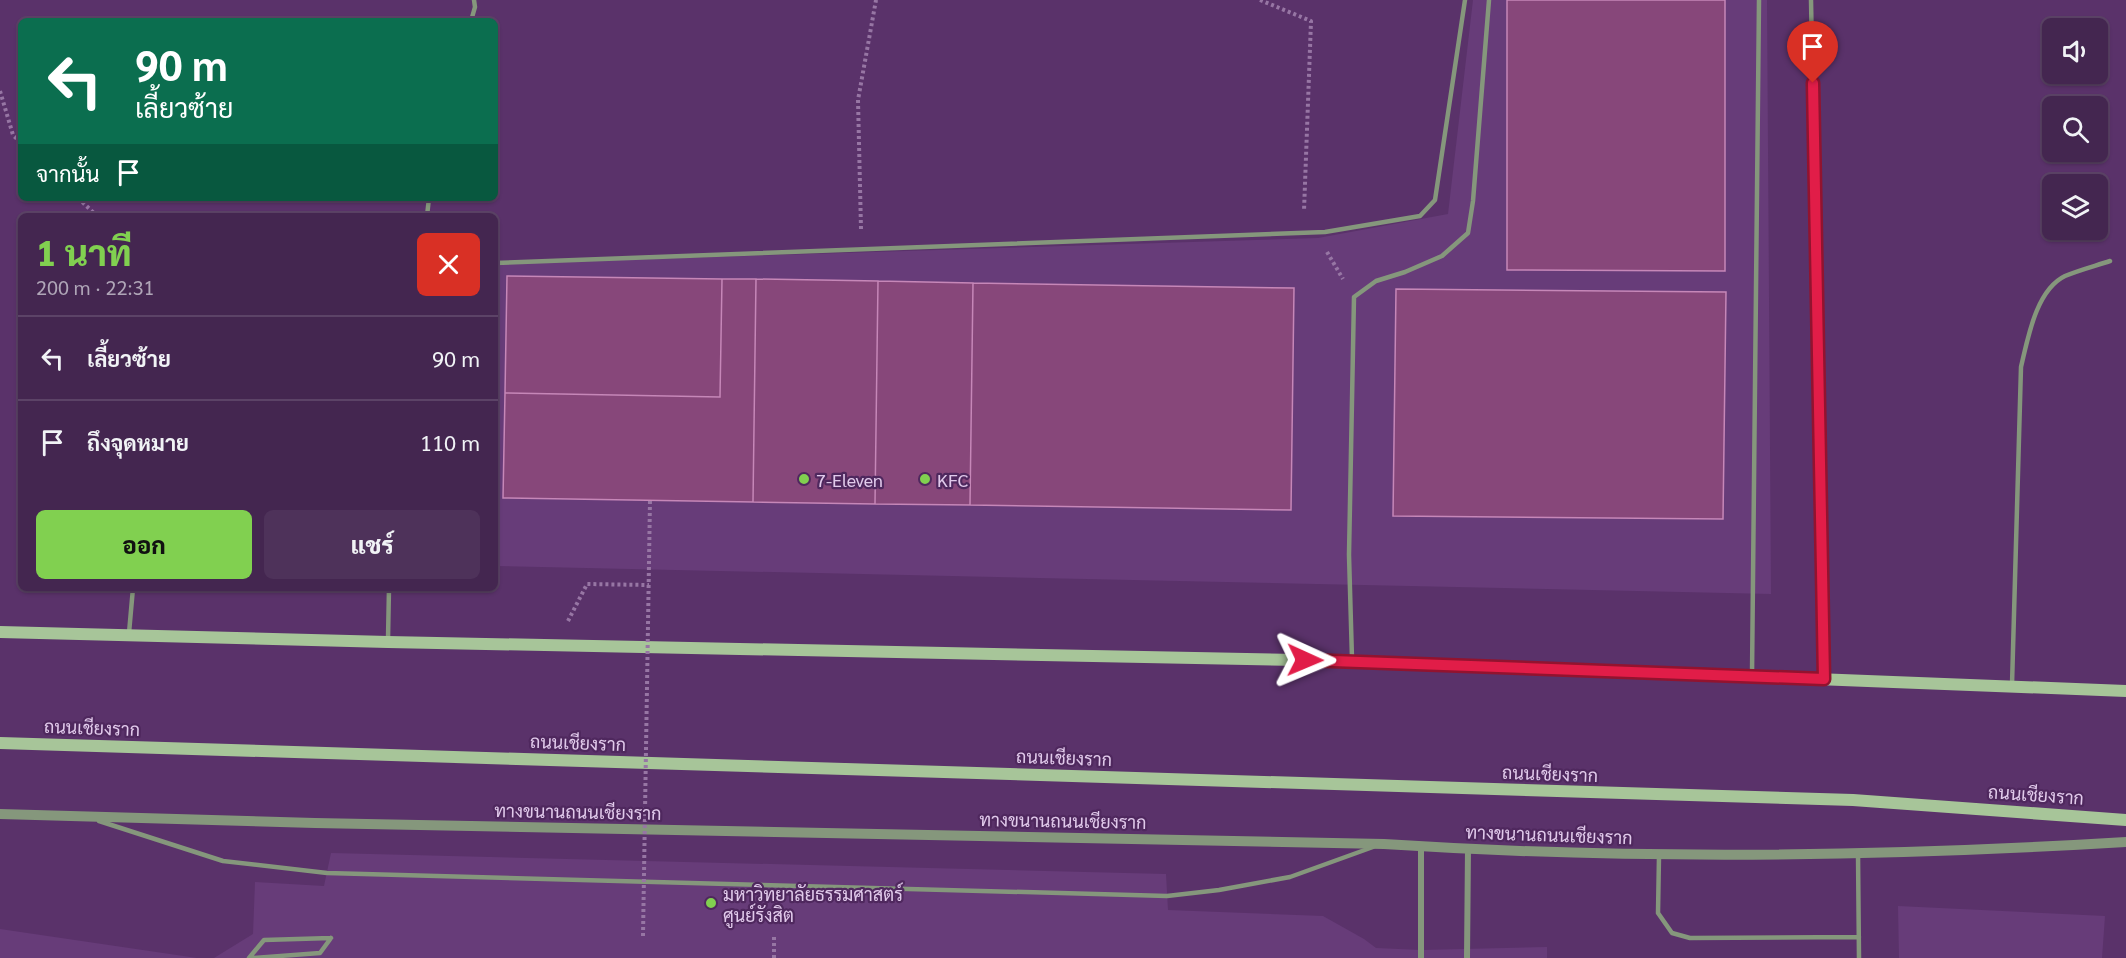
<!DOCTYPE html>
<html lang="th">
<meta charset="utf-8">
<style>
body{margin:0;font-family:Georgia,Sarabun,serif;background:#4e325a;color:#f1f3f6;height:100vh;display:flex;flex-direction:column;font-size:22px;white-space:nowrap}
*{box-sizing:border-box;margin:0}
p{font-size:20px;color:#afa5b7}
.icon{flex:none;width:33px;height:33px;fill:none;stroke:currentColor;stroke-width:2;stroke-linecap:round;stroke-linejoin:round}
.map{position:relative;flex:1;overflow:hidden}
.drawer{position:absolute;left:18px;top:213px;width:480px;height:378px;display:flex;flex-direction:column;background:#442650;border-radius:9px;box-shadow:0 2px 4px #0004,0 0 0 2px #5c4367}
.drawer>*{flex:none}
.guide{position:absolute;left:18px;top:18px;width:480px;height:183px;border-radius:9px;box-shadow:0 2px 4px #0004,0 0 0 2px #5c4367;background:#0b6e4f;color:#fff;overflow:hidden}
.fabs{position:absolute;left:2042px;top:18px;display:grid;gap:12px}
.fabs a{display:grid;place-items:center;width:66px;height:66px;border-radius:9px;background:#442650;box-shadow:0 2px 4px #0004,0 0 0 2px #5c4367;font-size:30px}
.pin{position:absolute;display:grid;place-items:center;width:51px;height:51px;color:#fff;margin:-62px -26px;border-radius:50% 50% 50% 0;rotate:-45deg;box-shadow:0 0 6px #0007}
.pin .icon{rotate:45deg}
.me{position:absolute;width:66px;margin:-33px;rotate:91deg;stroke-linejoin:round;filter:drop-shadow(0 0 4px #0008)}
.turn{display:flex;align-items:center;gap:21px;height:126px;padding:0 18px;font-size:27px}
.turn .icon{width:78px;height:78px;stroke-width:2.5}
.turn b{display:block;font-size:42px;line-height:51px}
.then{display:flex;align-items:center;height:57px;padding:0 18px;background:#0003;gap:12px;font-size:22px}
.round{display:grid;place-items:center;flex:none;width:63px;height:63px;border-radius:9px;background:#4e325a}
.summary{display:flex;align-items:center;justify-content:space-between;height:102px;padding:0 18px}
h1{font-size:36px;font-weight:800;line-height:45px;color:#81d050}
.action{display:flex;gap:12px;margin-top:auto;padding:12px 18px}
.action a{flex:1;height:69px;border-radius:9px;background:#81d050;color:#111;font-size:24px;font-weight:800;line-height:69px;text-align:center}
.action a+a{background:#4e325a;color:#f1f3f6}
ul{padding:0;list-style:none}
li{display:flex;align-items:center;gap:18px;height:84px;padding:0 18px;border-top:2px solid #5c4367}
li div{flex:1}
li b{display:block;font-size:22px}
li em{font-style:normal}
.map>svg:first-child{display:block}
.built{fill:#673c79}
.building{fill:#87477a;stroke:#c687b8;stroke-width:1.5}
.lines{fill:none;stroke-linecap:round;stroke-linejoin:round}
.path{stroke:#9776a4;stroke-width:4;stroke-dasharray:3 3;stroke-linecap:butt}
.service{stroke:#85977c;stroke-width:4.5}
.minor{stroke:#85977c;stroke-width:6}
.tertiary{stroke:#85977c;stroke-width:10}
.secondary{stroke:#a7c599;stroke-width:12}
.path-bridge{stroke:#9776a4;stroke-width:4;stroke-dasharray:3 3;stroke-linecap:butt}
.route-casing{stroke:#92132f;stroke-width:15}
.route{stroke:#e11d48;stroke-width:10}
.poi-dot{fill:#81d050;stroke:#4f285e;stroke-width:2}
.labels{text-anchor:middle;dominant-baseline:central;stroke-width:4.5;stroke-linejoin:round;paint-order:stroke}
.poi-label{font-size:18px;fill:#e1caeb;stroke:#4f285e;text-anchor:start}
.street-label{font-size:18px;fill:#e1caeb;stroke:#4f285e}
</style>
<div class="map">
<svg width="2126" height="958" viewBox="0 0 2126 958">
<rect width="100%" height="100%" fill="#5a326a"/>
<!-- built -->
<path class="built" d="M1473 0H1767L1771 594 495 566V264L1318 238 1448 214Z
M331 853 1166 874 1168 910 1323 916 1364 939 1376 948 1421 950 1547 947V958H214L253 934 255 882 324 886Z
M1898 906 2105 916 2102 958H1899Z
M0 929 197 958H0Z"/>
<!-- building -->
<path class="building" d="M1507 0H1725V271L1507 270Z
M507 276 722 279 720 397 505 393Z
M722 279H756L753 502 503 498 505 393 720 397Z
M756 279 878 281 875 504 753 502Z
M878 281 973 283 970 505 875 504Z
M973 283 1294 288 1291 510 970 505Z
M1396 289 1726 292 1723 519 1393 516Z"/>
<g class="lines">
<!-- path -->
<path class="path" d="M1260 0 1311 21 1304 211
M0 91 13 135 21 143
M78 198 97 216
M861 229 858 100 876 0
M1327 252 1343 279
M568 621 587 584 649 585
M774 958V934"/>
<!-- service -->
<path class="service" d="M1811 0 1824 679
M471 21 475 7 474 0
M427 216 429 198
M495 263 1325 232 1420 216 1435 200 1465 0
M129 633 133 588
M388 639 389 588
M1352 659 1349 555 1354 297 1376 281 1405 272 1442 256 1468 233 1473 201 1489 0
M1752 675 1759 0
M2012 685 2021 367C2028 338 2036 290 2065 276 2079 270 2095 266 2110 261
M99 821 223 861 327 873 1167 896 1219 890 1290 877 1373 847
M1858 853 1859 958
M1659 856 1658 913 1672 933 1690 938 1859 937
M249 958 264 940 331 938
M253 958 320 953 331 938"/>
<!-- minor -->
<path class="minor" d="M1421 958V846
M1467 958 1468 848"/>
<!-- tertiary -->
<path class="tertiary" d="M0 814 315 823 1384 844C1630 860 1879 857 2126 842"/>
<!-- secondary -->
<path class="secondary" d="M0 632 388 642 1352 661 2126 691
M0 743 1853 800 2126 820"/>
<!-- path-bridge -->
<path class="path-bridge" d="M643 936 650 500"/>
</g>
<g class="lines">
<!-- route casing -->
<g class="route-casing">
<path id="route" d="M1305 660 1824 679 1813 83"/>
</g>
<!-- route -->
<use href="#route" class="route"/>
</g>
<!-- markers -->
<g class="poi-dot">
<circle cx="804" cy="479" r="6"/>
<circle cx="925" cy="479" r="6"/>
<circle cx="711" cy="903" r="6"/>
</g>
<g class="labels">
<!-- poi labels -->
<g class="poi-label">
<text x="816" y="479">7-Eleven</text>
<text x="937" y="479">KFC</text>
<text x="723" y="893">มหาวิทยาลัยธรรมศาสตร์<tspan x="723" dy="21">ศูนย์รังสิต</tspan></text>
</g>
<!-- street labels -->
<g class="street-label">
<text transform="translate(92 727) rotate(2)">ถนนเชียงราก</text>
<text transform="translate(578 742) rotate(2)">ถนนเชียงราก</text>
<text transform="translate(1064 757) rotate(2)">ถนนเชียงราก</text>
<text transform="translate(1550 773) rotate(2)">ถนนเชียงราก</text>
<text transform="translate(2036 794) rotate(4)">ถนนเชียงราก</text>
<text transform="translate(578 811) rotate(1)">ทางขนานถนนเชียงราก</text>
<text transform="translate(1063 820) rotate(1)">ทางขนานถนนเชียงราก</text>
<text transform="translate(1549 834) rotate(2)">ทางขนานถนนเชียงราก</text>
</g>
</g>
</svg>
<div class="fabs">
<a><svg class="icon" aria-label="sound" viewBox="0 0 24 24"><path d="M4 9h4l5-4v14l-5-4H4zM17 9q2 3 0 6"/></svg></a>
<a><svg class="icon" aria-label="search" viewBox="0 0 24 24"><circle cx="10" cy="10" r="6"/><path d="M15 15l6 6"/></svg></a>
<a><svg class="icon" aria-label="layers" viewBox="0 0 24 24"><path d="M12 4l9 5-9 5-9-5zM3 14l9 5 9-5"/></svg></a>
</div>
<div class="pin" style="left:1813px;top:83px;background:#d93025"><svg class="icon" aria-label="arrive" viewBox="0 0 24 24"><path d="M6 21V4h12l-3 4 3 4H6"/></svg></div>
<svg class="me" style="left:1305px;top:660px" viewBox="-20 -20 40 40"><path d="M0-17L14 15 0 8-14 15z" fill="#e11d48" stroke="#fff" stroke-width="4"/></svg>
<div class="guide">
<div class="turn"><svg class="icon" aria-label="left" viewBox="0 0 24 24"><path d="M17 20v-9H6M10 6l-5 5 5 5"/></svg><div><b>90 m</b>เลี้ยวซ้าย</div></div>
<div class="then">จากนั้น<svg class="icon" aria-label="arrive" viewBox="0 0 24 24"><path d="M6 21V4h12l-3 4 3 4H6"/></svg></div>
</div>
<section class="drawer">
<div class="summary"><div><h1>1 นาที</h1><p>200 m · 22:31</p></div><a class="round" style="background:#d93025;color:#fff"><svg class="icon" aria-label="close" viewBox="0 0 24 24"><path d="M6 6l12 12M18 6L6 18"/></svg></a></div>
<ul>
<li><svg class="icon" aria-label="left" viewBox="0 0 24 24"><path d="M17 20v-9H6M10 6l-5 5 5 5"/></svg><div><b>เลี้ยวซ้าย</b></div><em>90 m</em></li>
<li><svg class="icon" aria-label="arrive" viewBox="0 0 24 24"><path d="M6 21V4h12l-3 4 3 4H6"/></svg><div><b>ถึงจุดหมาย</b></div><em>110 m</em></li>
</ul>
<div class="action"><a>ออก</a><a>แชร์</a></div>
</section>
</div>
